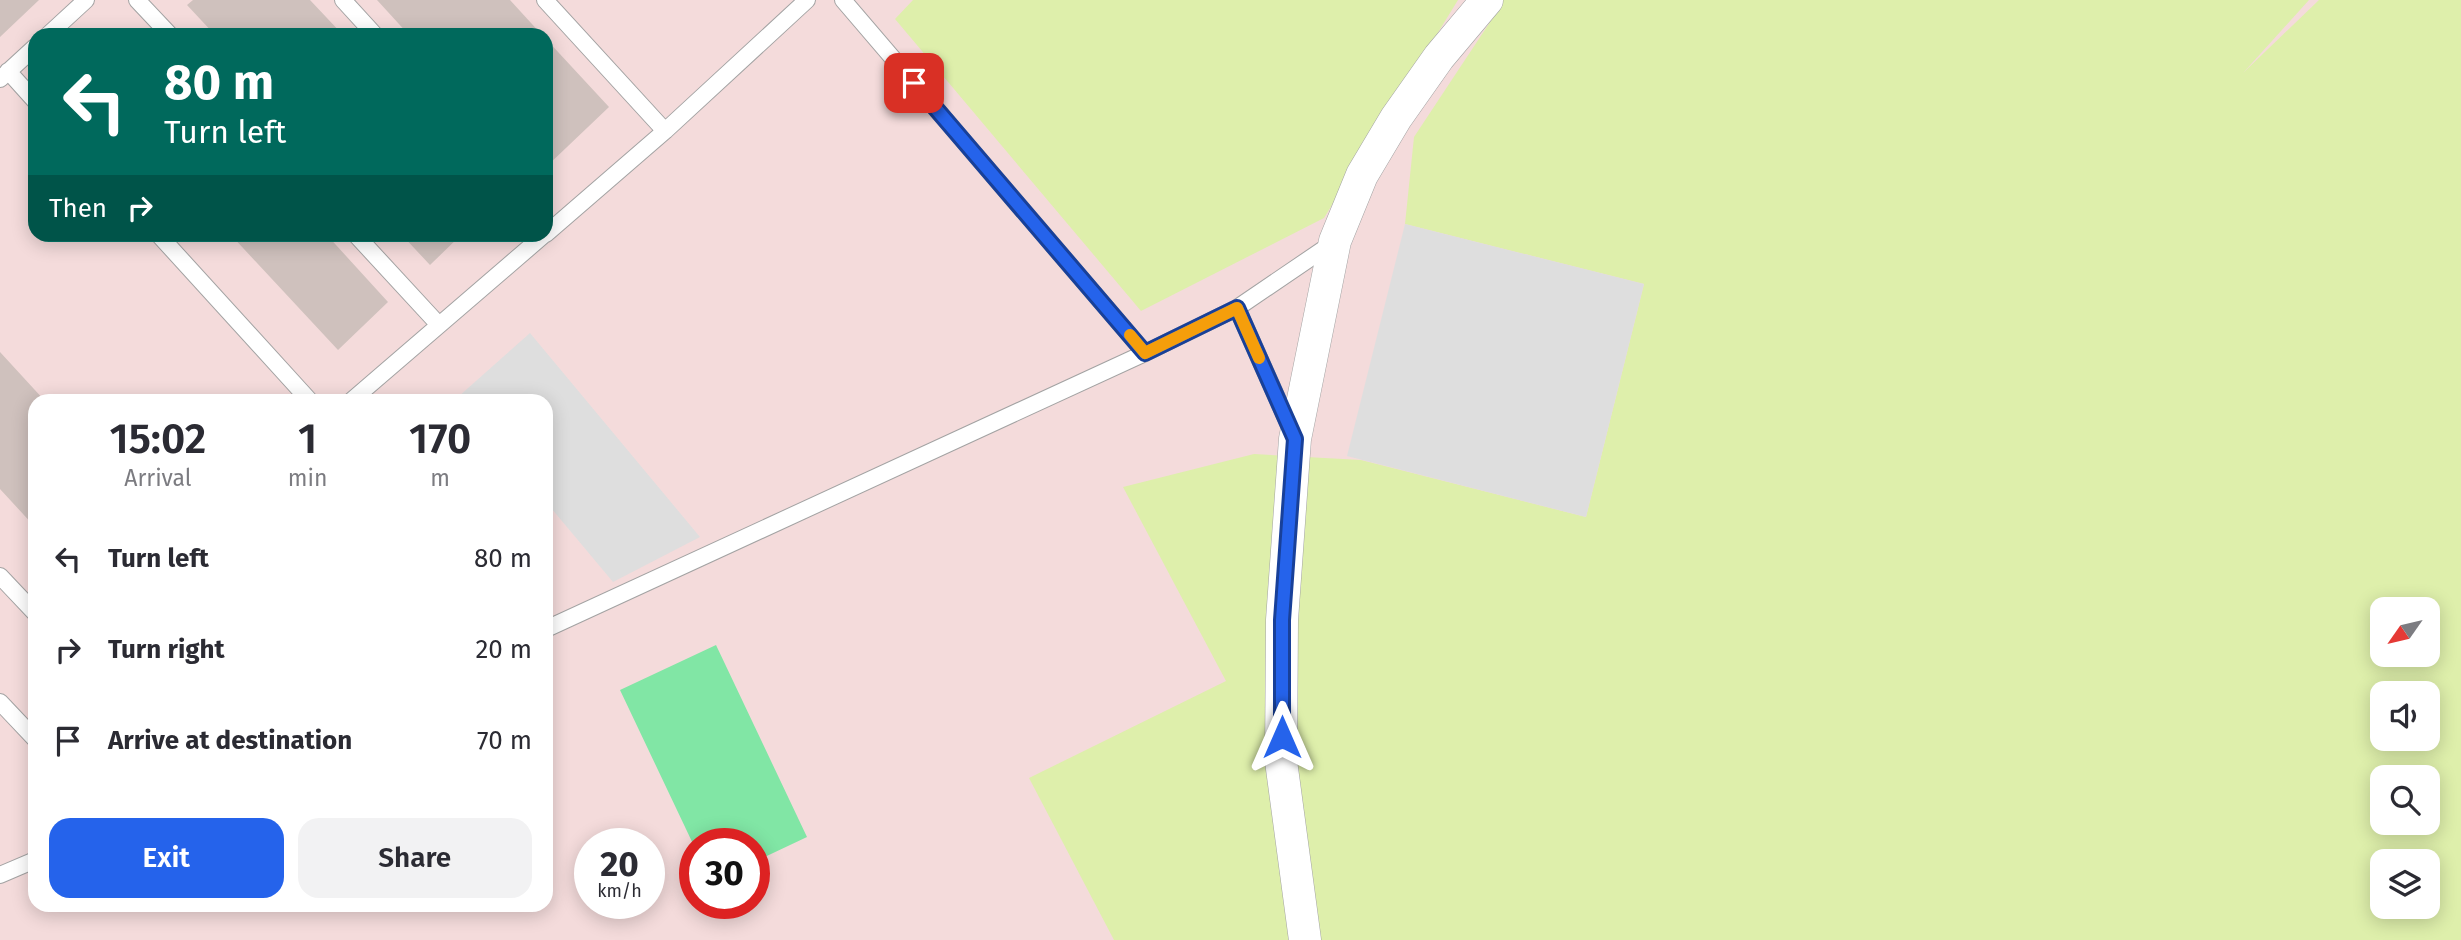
<!DOCTYPE html>
<style>
body{margin:0;font-family:"Fira Sans",sans-serif;background:#f2f2f3;color:#2b2b33;height:100vh;display:flex;flex-direction:column;font-size:26px;white-space:nowrap}
*{box-sizing:border-box;margin:0}
p{font-size:23px;color:#7c7c81}
.icon{flex:none;width:38px;height:38px;fill:none;stroke:currentColor;stroke-width:2;stroke-linecap:round;stroke-linejoin:round}
.map{position:relative;flex:1;overflow:hidden}
.side{position:absolute;left:28px;top:394px;width:525px;height:518px;display:flex;flex-direction:column;background:#fff;border-radius:21px;box-shadow:0 4px 18px #0003}
.side>*{flex:none}
.hud{position:absolute;left:28px;top:28px;width:525px;height:214px;border-radius:21px;box-shadow:0 4px 18px #0003;background:#00695c;color:#fff;overflow:hidden}
.needle{width:46px;rotate:236deg}
.fabs{position:absolute;left:2370px;top:597px;display:grid;gap:14px}
.fabs a{display:grid;place-items:center;width:70px;height:70px;border-radius:14px;background:#fff;box-shadow:0 4px 18px #0003;font-size:35px}
.speed{position:absolute;left:574px;top:828px;display:flex;gap:14px;font-size:35px;font-weight:700;text-align:center}
.speed>*{display:grid;place-content:center;width:91px;height:91px;border-radius:50%;background:#fff;box-shadow:0 4px 18px #0003;line-height:1}
.speed small{font-size:18px;font-weight:400}
.speed .limit{border:10px solid #d22;background:#fff;color:#111}
.pin{position:absolute;display:grid;place-items:center;width:60px;height:60px;color:#fff;margin:-30px;border-radius:14px;box-shadow:0 4px 10px #0006}
.me{position:absolute;width:77px;margin:-38px;rotate:0deg;stroke-linejoin:round;filter:drop-shadow(0 0 5px #0008)}
.turn{display:flex;align-items:center;gap:24px;height:147px;padding:0 21px;font-size:32px}
.turn .icon{width:91px;height:91px;stroke-width:2.5}
.turn b{display:block;font-size:49px;line-height:60px}
.then{display:flex;align-items:center;height:66px;padding:0 21px;background:#0003;gap:14px;font-size:26px}
.eta{display:flex;justify-content:space-evenly;align-items:center;height:119px;text-align:center}
.eta b{font-size:42px;font-weight:600;line-height:49px}
.cta{display:flex;gap:14px;margin-top:auto;padding:14px 21px}
.cta a{flex:1;height:80px;border-radius:21px;background:#2563eb;color:#fff;font-size:28px;font-weight:600;line-height:80px;text-align:center}
.cta a+a{background:#f2f2f3;color:#2b2b33}
ul{padding:0;list-style:none}
li{display:flex;align-items:center;gap:21px;height:91px;padding:0 21px}
li div{flex:1}
li b{display:block;font-size:26px}
li em{font-style:normal}
.map>svg:first-child{display:block}
.military{fill:#f4dbdb;fill-rule:evenodd}
.grass{fill:#deefab;fill-rule:evenodd}
.pitch{fill:#81e6a5}
.parking{fill:#dedede}
.building{fill:#cfc1bd}
.lines{fill:none;stroke-linecap:round;stroke-linejoin:round}
.service-casing{stroke:#a3a3a3;stroke-width:18}
.minor-casing{stroke:#a3a3a3;stroke-width:33}
.service{stroke:#fff;stroke-width:16}
.minor{stroke:#fff;stroke-width:32}
.route-casing{stroke:#184099;stroke-width:18}
.route{stroke:#2563eb;stroke-width:12}
.slow{stroke:#f59e0b;stroke-width:12}
</style>
<div class="map">
<svg width="2461" height="940" viewBox="0 0 2461 940">
<rect width="100%" height="100%" fill="#f2ece8"/>
<!-- military -->
<path class="military" d="M0 0H2461V940H0ZM35 35H546V234H35ZM35 401H546V905H35ZM2382 609H2427V654H2382ZM2382 693H2427V738H2382ZM2382 777H2427V822H2382ZM590 844H649V903H590ZM695 844H754V903H695ZM2382 861H2427V906H2382Z"/>
<!-- grass -->
<path class="grass" d="M913 0H1458L1324 218 1141 311 895 19Z
M1468 0H2309L2243 73 2319 0H2461V940H1114L1029 778 1226 681 1123 487 1254 454 1361 460 1586 517 1644 284 1405 224 1414 137 1496 13ZM2382 609H2427V654H2382ZM2382 693H2427V738H2382ZM2382 777H2427V822H2382ZM2382 861H2427V906H2382Z"/>
<!-- pitch -->
<path class="pitch" d="M716 645 807 837 754 862V844H695V848L620 690Z"/>
<!-- parking -->
<path class="parking" d="M1405 224 1644 284 1586 517 1347 456Z
M530 333 700 537 613 582 546 502V401H461L458 397Z"/>
<!-- building -->
<path class="building" d="M0 0H39L0 37Z
M193 0H310L343 35H215L187 5Z
M377 0H510L542 35H409Z
M546 39 609 107 546 167Z
M230 234H326L388 302 338 350Z
M401 234H462L430 265Z
M0 352 45 401H35V527L0 489Z"/>
<g class="lines">
<!-- service casing -->
<g class="service-casing">
<path id="service" d="M137 0 170 35
M343 0 375 35
M545 0 665 131
M843 0 1145 353
M48 35 86 0
M8 71 35 101
M0 79 35 47
M158 234 310 401
M355 234 439 325
M546 234 665 131 807 0
M1237 308 1293 434
M351 401 545 234
M0 576 35 613
M546 629 1145 353 1237 308 1334 242
M0 702 35 739
M0 875 35 860"/>
</g>
<!-- minor casing -->
<g class="minor-casing">
<path id="minor" d="M1305 940 1281 761 1282 620 1295 439 1335 241 1362 175 1396 118 1439 57 1487 0"/>
</g>
<!-- service -->
<use href="#service" class="service"/>
<!-- minor -->
<use href="#minor" class="minor"/>
</g>
<g class="lines">
<!-- route casing -->
<g class="route-casing">
<path id="route" d="M914 83 1145 353 1237 308 1295 439 1282 620V737"/>
</g>
<!-- route -->
<use href="#route" class="route"/>
<!-- slow -->
<path class="slow" d="M1130 335 1145 353 1237 308 1259 358"/>
</g>
</svg>
<div class="fabs">
<a><svg class="needle" viewBox="-14 -14 28 28"><path d="M0-13l5 13h-10z" fill="#e53935"/><path d="M0 13l5-13h-10z" fill="#7c7c81"/></svg></a>
<a><svg class="icon" aria-label="sound" viewBox="0 0 24 24"><path d="M4 9h4l5-4v14l-5-4H4zM17 9q2 3 0 6"/></svg></a>
<a><svg class="icon" aria-label="search" viewBox="0 0 24 24"><circle cx="10" cy="10" r="6"/><path d="M15 15l6 6"/></svg></a>
<a><svg class="icon" aria-label="layers" viewBox="0 0 24 24"><path d="M12 4l9 5-9 5-9-5zM3 14l9 5 9-5"/></svg></a>
</div>
<div class="speed"><div>20<small>km/h</small></div><div class="limit">30</div></div>
<div class="pin" style="left:914px;top:83px;background:#d93025"><svg class="icon" aria-label="arrive" viewBox="0 0 24 24"><path d="M6 21V4h12l-3 4 3 4H6"/></svg></div>
<svg class="me" style="left:1282px;top:737px" viewBox="-20 -20 40 40"><path d="M0-17L14 15 0 8-14 15z" fill="#2563eb" stroke="#fff" stroke-width="4"/></svg>
<div class="hud">
<div class="turn"><svg class="icon" aria-label="left" viewBox="0 0 24 24"><path d="M17 20v-9H6M10 6l-5 5 5 5"/></svg><div><b>80 m</b>Turn left</div></div>
<div class="then">Then<svg class="icon" aria-label="right" viewBox="0 0 24 24"><path d="M7 20v-9h11M14 6l5 5-5 5"/></svg></div>
</div>
<section class="side">
<div class="eta">
<div><b>15:02</b><p>Arrival</p></div>
<div><b>1</b><p>min</p></div>
<div><b>170</b><p>m</p></div>
</div>
<ul>
<li><svg class="icon" aria-label="left" viewBox="0 0 24 24"><path d="M17 20v-9H6M10 6l-5 5 5 5"/></svg><div><b>Turn left</b></div><em>80 m</em></li>
<li><svg class="icon" aria-label="right" viewBox="0 0 24 24"><path d="M7 20v-9h11M14 6l5 5-5 5"/></svg><div><b>Turn right</b></div><em>20 m</em></li>
<li><svg class="icon" aria-label="arrive" viewBox="0 0 24 24"><path d="M6 21V4h12l-3 4 3 4H6"/></svg><div><b>Arrive at destination</b></div><em>70 m</em></li>
</ul>
<div class="cta"><a>Exit</a><a>Share</a></div>
</section>
</div>
